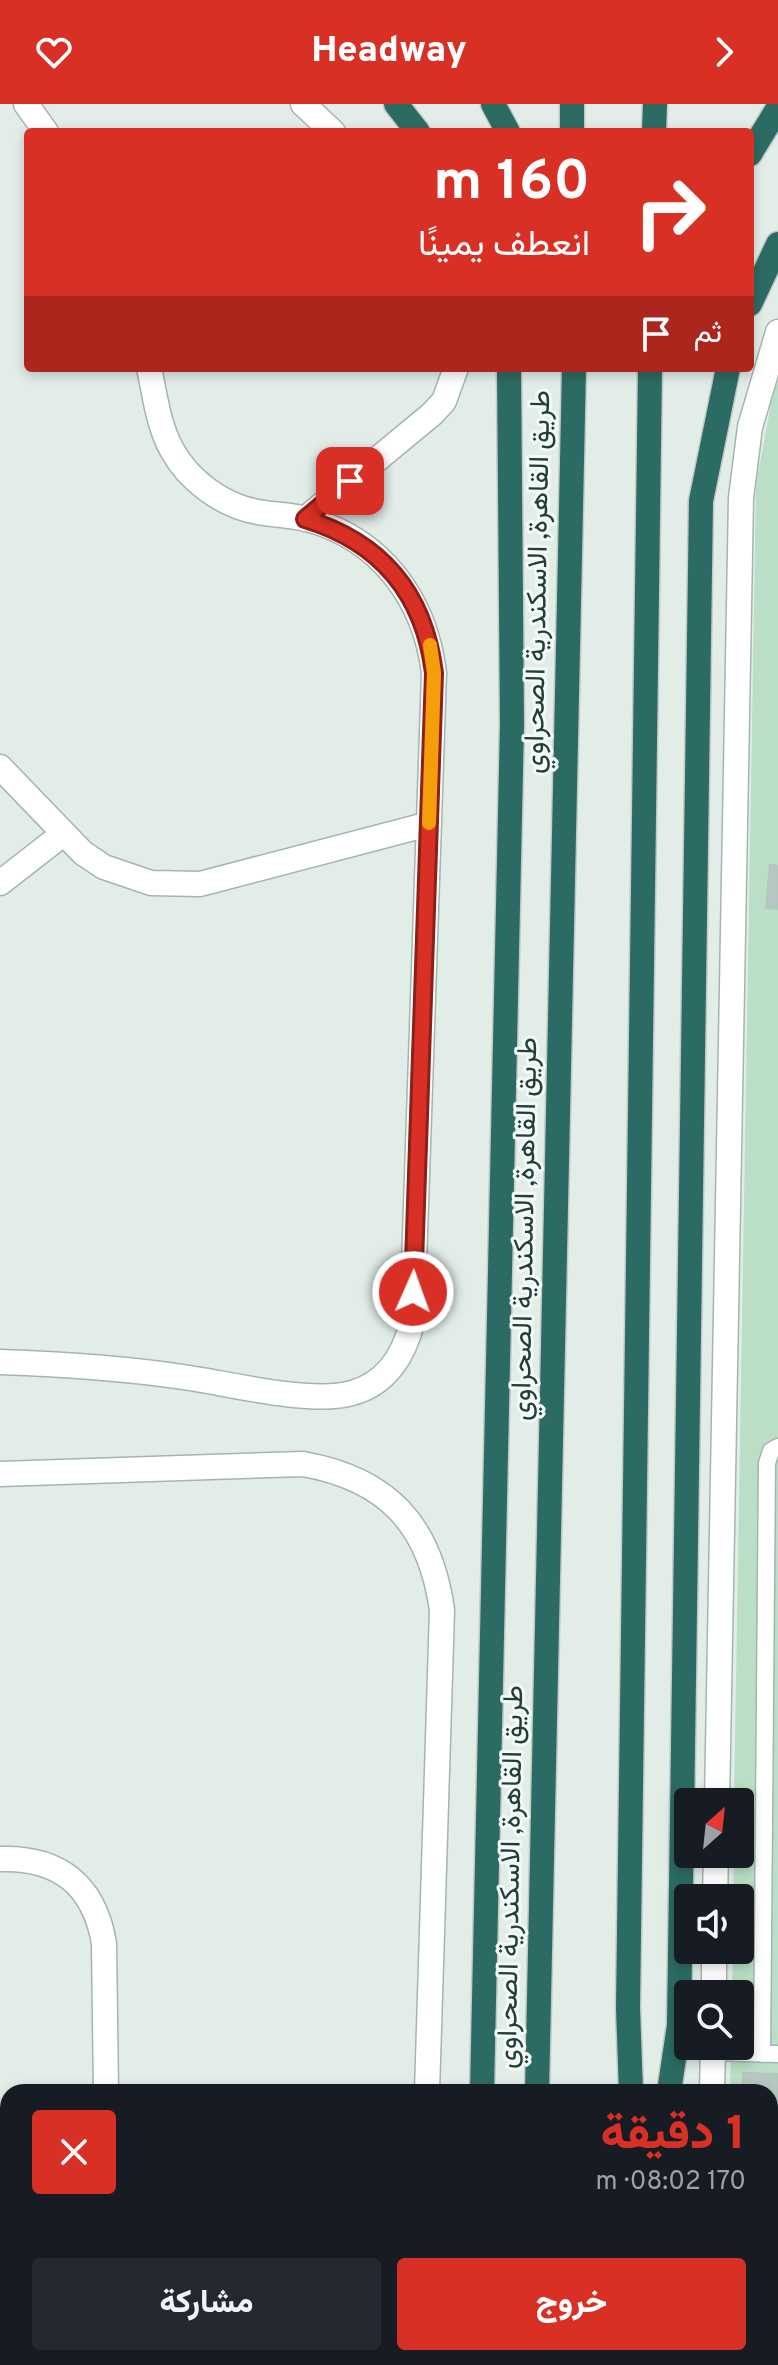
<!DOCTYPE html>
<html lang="ar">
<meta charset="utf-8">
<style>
body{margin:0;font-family:Overpass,Vazirmatn,sans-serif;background:#242831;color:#f1f3f6;direction:rtl;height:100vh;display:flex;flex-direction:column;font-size:30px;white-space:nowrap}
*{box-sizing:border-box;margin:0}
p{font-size:26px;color:#9ea1a6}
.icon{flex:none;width:44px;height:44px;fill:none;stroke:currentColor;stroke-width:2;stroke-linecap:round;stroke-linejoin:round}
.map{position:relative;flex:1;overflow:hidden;direction:ltr}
.sheet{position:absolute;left:0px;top:1980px;width:778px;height:282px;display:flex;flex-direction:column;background:#171b24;border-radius:24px 24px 0 0;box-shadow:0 4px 12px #0003;direction:rtl}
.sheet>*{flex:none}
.top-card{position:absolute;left:24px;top:24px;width:730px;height:244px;border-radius:8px;box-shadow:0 4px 12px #0003;direction:rtl;background:#d93025;color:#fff;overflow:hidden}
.needle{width:52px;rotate:27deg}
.buttons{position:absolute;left:674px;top:1684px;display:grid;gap:16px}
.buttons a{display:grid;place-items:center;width:80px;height:80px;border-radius:8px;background:#171b24;box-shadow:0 4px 12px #0003;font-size:40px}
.pin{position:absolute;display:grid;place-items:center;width:68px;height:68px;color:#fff;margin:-34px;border-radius:16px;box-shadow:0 4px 12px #0006}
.me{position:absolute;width:88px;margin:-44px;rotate:2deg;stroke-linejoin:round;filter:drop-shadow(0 0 6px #0008)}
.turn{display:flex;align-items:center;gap:28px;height:168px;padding:0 32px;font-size:36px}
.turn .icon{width:104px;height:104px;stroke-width:2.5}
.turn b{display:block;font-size:56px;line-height:68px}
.then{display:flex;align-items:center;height:76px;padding:0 32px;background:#0003;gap:16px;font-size:30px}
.round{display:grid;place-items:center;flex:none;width:84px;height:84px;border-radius:8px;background:#242831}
.overview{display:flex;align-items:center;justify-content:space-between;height:136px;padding:0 32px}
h1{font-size:48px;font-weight:800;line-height:60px;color:#d93025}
.cta{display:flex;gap:16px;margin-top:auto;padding:16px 32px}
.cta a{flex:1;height:92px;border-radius:8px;background:#d93025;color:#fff;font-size:32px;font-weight:800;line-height:92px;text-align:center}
.cta a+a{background:#242831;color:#f1f3f6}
header{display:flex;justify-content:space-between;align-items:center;height:104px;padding:0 32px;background:#d93025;color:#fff;font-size:36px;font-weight:800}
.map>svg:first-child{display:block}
.green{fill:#badec6}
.building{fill:#b7c7c2;stroke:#b4c6c0;stroke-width:2}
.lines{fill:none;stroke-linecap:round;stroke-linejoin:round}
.lane-casing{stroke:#a4b5b0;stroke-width:19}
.street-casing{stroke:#a4b5b0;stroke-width:27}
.highway-casing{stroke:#c1c9c8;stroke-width:27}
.lane{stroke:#fff;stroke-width:16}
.street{stroke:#fff;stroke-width:24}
.highway{stroke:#2c6b63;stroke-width:24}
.route-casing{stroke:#8d1f18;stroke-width:20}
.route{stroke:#d93025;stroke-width:14}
.slow{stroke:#f59e0b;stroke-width:14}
.labels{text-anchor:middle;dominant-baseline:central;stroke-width:6;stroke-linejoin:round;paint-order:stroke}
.street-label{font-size:28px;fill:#213e39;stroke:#f2f9f6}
</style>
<header><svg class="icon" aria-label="forward" viewBox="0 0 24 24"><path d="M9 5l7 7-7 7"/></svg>Headway<svg class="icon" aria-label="heart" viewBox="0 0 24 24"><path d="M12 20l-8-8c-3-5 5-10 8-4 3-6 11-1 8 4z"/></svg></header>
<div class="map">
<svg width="778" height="2261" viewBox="0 0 778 2261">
<rect width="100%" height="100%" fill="#e2ede8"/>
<!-- green -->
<path class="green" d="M778 262V2261L770 2254V1988H730L731 1942H740V1890H732L733 1846H740V1794H733L734 1750H740V1698H734L756 381Z"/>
<!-- building -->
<path class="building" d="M770 761 778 762V805L766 804Z
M743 1969 778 1970V2183H770V1988H743Z"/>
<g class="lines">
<!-- lane casing -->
<g class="lane-casing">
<path id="lane" d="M713 1948 778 1950
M762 1950 767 1359 771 1347 778 1343
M706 2257 778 2258"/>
</g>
<!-- street casing -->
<g class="street-casing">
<path id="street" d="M26 0 46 28
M303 0 333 28
M305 415 432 310 444 297 456 264
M0 663 83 749 104 763 151 779 200 780 429 720
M0 779 63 730
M0 1258C61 1260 122 1264 183 1273 227 1279 311 1301 352 1289 386 1280 404 1251 412 1219L434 569C425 495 381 435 307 415 291 411 274 411 258 408 223 402 189 377 172 346 158 321 155 291 149 264
M0 1370 303 1360C388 1375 430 1421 442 1506L427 1988
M717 1698 741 394 750 323 778 228
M0 1755C59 1753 94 1781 104 1839L106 1988
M715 1794 716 1750
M714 1890V1846
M712 1988 713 1942
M0 2211H8
M419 2261V2254
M706 2261V2254"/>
</g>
<!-- highway casing -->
<g class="highway-casing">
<path id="highway" d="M396 0 418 28
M493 0 508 28
M572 0V28
M654 28 655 0
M750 50 778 4
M750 200 778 140
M482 1988 512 620 509 264
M537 1988 574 264
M631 1988 628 1904 650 264
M669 1988 679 1921 701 397 728 264
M489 2254 490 2261
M531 2261 532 2254
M636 2261V2254"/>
</g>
<!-- lane -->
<use href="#lane" class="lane"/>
<!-- street -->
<use href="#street" class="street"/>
<!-- highway -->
<use href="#highway" class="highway"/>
</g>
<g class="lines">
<!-- route casing -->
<g class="route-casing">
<path id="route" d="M350 377 305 415C381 438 424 489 434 569L413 1188"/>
</g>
<!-- route -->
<use href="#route" class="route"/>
<!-- slow -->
<path class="slow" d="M429 719 434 569 430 541"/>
</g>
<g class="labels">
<!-- street labels -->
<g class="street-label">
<text transform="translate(539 478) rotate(-89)">طريق القاهرة, الاسكندرية الصحراوي</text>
<text transform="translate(526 1125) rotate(-89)">طريق القاهرة, الاسكندرية الصحراوي</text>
<text transform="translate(512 1773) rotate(-89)">طريق القاهرة, الاسكندرية الصحراوي</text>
</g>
</g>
</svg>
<div class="buttons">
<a><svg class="needle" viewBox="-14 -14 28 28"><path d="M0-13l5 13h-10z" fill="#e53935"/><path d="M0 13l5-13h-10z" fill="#9ea1a6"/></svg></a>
<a><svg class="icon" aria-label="sound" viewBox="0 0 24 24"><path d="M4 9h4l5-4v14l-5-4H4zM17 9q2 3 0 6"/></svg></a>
<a><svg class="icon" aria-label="search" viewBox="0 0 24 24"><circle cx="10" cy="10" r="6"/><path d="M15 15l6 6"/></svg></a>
</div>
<div class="pin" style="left:350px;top:377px;background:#d93025"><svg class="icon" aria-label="arrive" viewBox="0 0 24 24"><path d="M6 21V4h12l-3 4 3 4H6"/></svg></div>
<svg class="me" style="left:413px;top:1188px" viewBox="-20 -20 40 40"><circle r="17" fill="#d93025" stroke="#fff" stroke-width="3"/><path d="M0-11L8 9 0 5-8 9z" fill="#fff"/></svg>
<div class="top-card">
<div class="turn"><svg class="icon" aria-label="right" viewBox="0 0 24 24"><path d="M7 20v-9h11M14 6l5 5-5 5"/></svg><div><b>160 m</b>انعطف يمينًا</div></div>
<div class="then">ثم<svg class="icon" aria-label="arrive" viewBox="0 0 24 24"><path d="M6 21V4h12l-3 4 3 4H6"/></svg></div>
</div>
<section class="sheet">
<div class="overview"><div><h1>1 دقيقة</h1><p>170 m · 08:02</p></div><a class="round" style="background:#d93025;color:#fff"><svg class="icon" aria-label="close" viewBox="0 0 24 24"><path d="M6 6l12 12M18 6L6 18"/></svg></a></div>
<div class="cta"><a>خروج</a><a>مشاركة</a></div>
</section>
</div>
